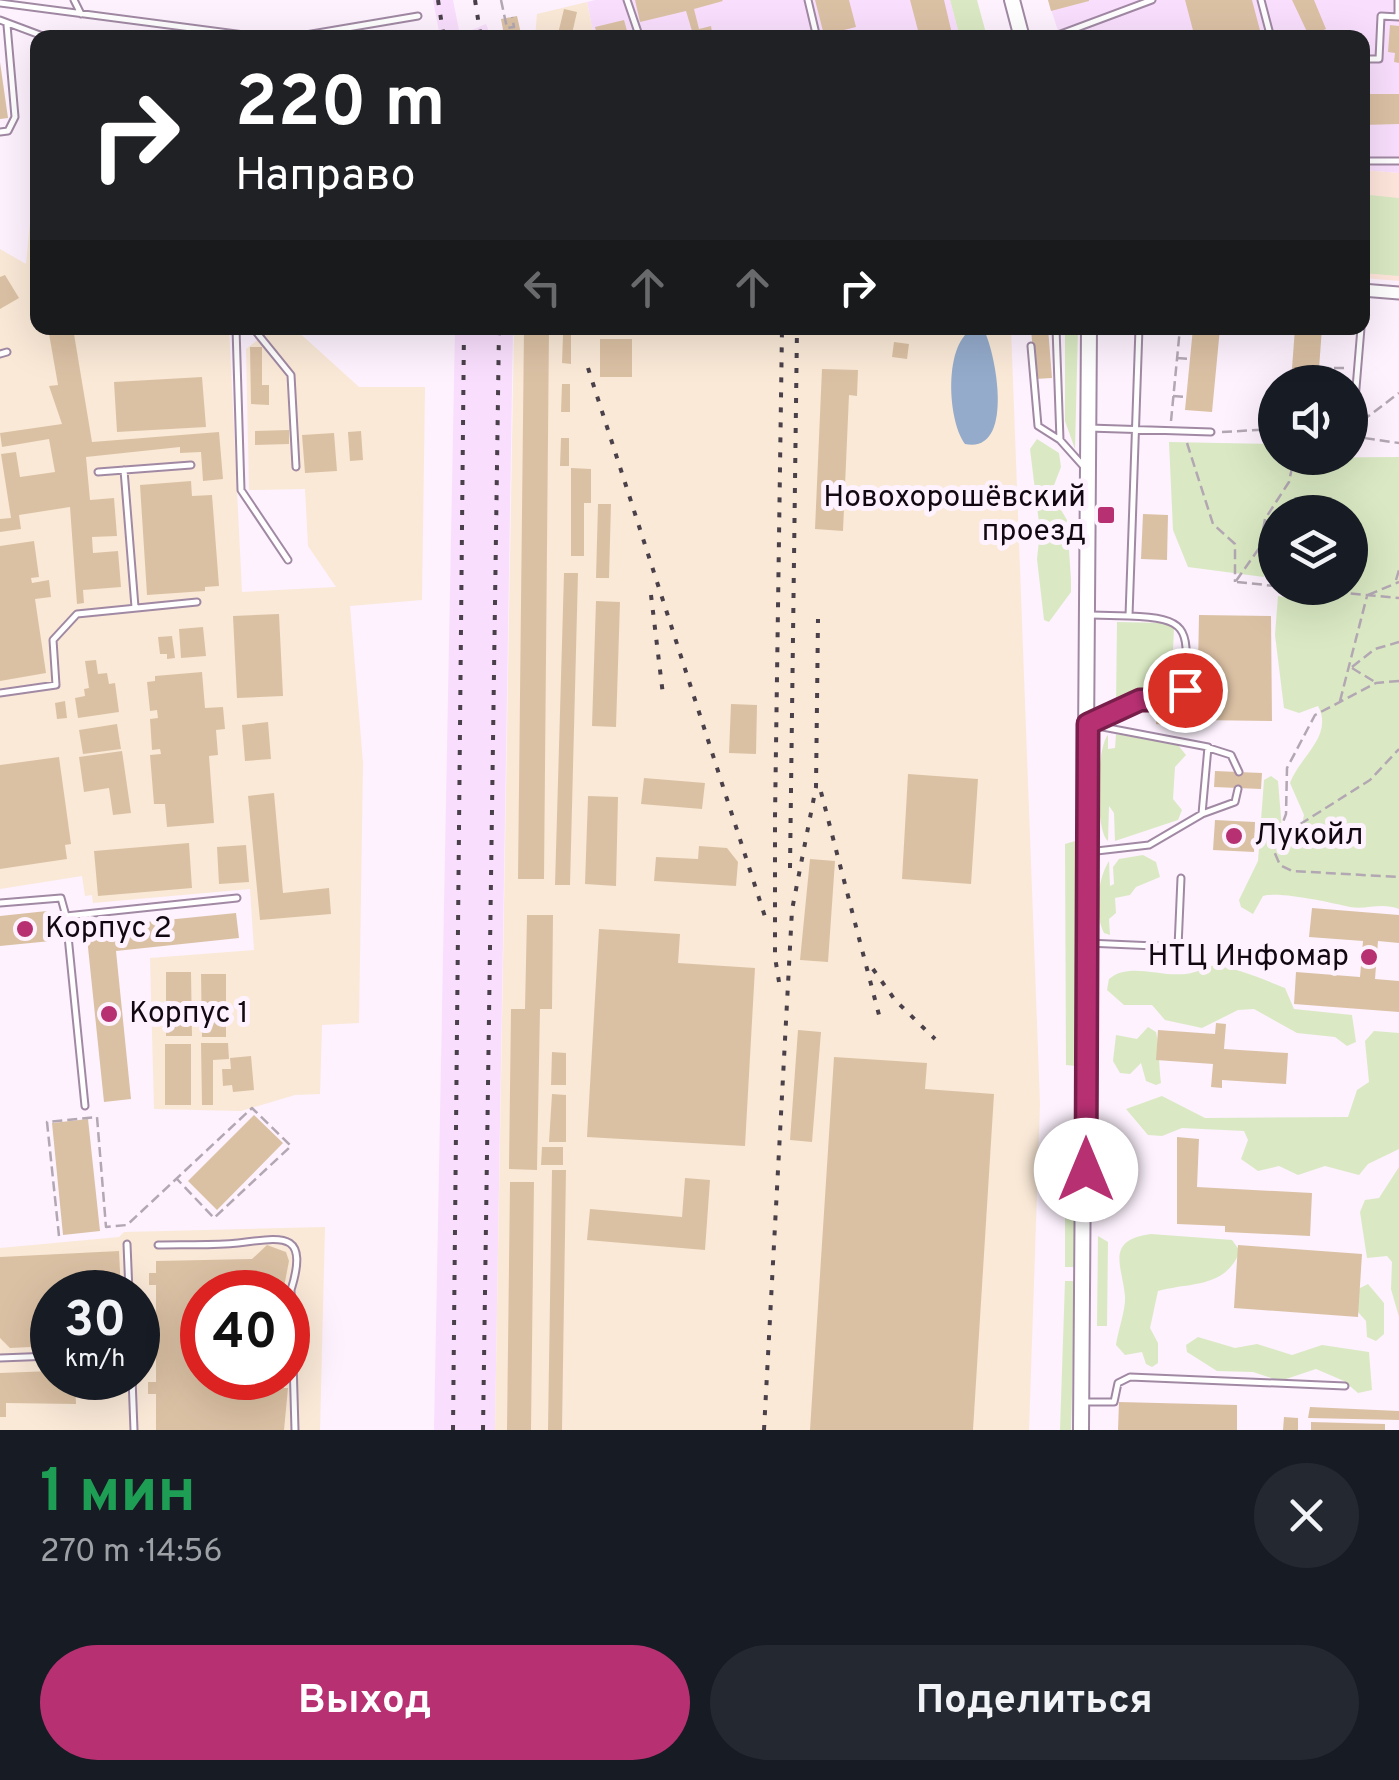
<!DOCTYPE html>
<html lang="ru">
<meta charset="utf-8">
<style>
body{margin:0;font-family:Overpass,sans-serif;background:#242831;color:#f1f3f6;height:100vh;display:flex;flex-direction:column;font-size:38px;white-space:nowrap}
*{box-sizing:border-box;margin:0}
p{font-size:32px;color:#9ea1a6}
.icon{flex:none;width:55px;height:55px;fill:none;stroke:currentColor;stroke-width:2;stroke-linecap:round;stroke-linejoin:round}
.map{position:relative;height:1430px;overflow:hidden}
.details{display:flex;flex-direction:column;background:#171b24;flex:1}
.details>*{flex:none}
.top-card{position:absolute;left:30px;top:30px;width:1340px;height:305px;border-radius:20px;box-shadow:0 10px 40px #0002;background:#202124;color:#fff;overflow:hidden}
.tools{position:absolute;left:1258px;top:365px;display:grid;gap:20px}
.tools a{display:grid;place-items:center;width:110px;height:110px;border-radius:50%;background:#171b24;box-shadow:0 10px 40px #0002;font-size:50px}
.speed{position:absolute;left:30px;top:1270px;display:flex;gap:20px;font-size:50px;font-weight:700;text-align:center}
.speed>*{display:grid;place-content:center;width:130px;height:130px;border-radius:50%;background:#171b24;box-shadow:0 10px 40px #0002;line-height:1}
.speed small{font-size:25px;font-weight:400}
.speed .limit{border:15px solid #d22;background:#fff;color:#111}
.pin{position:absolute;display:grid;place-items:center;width:85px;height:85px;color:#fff;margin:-42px;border:5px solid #fff;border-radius:50%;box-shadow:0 2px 10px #0007}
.me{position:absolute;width:110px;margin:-55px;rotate:0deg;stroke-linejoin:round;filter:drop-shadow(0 0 8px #0008)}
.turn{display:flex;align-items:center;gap:35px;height:210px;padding:0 40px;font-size:45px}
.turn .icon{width:130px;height:130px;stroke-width:2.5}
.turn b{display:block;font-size:70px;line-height:85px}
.lanes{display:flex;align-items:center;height:95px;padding:0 40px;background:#0003;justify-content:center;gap:50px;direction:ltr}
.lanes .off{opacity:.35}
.round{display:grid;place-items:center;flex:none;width:105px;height:105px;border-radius:52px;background:#242831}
.overview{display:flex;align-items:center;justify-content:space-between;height:170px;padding:0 40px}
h1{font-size:60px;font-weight:700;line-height:75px;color:#1e9e55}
.cta{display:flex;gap:20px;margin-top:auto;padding:20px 40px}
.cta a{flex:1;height:115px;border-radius:60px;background:#b73072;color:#fff;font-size:40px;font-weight:700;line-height:115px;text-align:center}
.cta a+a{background:#242831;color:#f1f3f6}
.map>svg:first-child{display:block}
.built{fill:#f9dffd}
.industrial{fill:#fae9d7;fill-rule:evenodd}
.education{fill:#ffe6dd}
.green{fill:#dae9c3}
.water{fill:#94abcb}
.building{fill:#dbc1a4}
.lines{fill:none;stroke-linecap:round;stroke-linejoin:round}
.service-casing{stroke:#a189a4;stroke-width:9}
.minor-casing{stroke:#a189a4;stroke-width:15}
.tertiary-casing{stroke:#a189a4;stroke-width:18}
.path{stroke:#b2a7b3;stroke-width:2.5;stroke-dasharray:10 5;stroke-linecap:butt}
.service{stroke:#fff;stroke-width:5}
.minor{stroke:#fff;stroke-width:11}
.tertiary{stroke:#fff;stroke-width:14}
.rail{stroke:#49404a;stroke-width:4;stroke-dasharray:5 10;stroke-linecap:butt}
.route-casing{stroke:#771f4a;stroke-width:25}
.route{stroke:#b73072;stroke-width:18}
.poi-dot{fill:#b73072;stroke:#fdf2fe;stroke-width:4}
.labels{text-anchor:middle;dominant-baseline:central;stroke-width:10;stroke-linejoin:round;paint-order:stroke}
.poi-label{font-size:30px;fill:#110812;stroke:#fdf2fe;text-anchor:start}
</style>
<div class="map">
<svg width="1399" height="1430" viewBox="0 0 1399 1430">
<rect width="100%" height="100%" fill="#fdf2fe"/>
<!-- built -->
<path class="built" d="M433 0H453L460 35 486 24 491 37H440Z
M595 0H950L960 37H594L587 2Z
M1048 0H1399V173L1363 170 1362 38 1060 37Z
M455 328H513L495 1430H434Z"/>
<!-- industrial -->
<path class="industrial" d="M587 2 594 37 535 38 537 14Z
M37 150 38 328H229L242 592 336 587 308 546 305 489 249 490 246 349 273 328H294L359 387H425L422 600 350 606 363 763 359 1023 322 1025 320 1094 295 1095 241 1111 154 1109 150 958 254 950 250 889 93 903 92 895 85 896 82 876 0 889V249L26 264Z
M514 328H1011L1040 1104 1029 1430H495Z
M325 1227 320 1430H0V1248L119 1237 124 1232ZM52 1292H138V1378H52ZM202 1292H288V1378H202Z"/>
<!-- education -->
<path class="education" d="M1362 170 1399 173V281L1363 278Z"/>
<!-- green -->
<path class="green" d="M950 0H977L987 37H960Z
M1369 195 1399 198V276L1363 273Z
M1065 328H1078L1075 449 1065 421Z
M1037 439 1059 453 1061 467 1051 493 1067 520 1071 580V592L1049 622 1044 620 1037 559 1040 531 1030 449Z
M1169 442 1275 444V458L1399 457V909C1381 902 1367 910 1350 907 1332 903 1280 891 1263 896L1253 914 1241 907 1239 900 1258 861 1264 780 1271 776 1278 781 1282 830 1292 836 1300 835 1304 815 1290 783C1300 756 1334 736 1318 706L1299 713 1284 708 1275 635 1278 596 1318 603 1321 588H1350V512H1275V565L1265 568 1264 577 1188 567 1173 530Z
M1117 622 1164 623 1174 628 1171 694 1139 696 1116 706Z
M1116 734 1178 745 1186 755 1175 767 1173 799 1182 810 1178 820 1115 841 1114 813 1109 806 1108 841C1095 831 1096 748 1108 735V749L1115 748Z
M1075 841 1076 1065V1066L1066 1065 1065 844Z
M1143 855 1156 862 1160 877 1136 887 1130 895 1115 898 1116 913 1109 919 1110 935 1104 933C1094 914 1097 880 1109 861L1110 886 1114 884 1113 867 1119 859Z
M1207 966C1228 964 1265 980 1285 988L1294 1009 1352 1015 1356 1042 1347 1046 1335 1037 1297 1033 1254 1009 1238 1010 1202 1028 1165 1020 1152 1005H1124L1107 990 1109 979C1134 957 1177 988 1207 966Z
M1148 1027 1156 1032C1159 1044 1159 1068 1161 1083L1156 1085 1146 1081 1141 1063 1130 1074 1120 1073 1113 1061 1116 1035 1137 1039Z
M1374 1031 1399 1033V1149L1368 1164 1359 1175 1325 1166 1298 1175 1279 1166 1258 1171 1241 1159 1248 1140 1244 1131 1182 1128 1162 1136 1148 1135 1126 1109 1162 1096 1205 1118 1348 1117 1357 1090 1369 1082 1365 1041Z
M1099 1122H1108V1211L1098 1215Z
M1399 1167V1317L1391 1289 1392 1262 1387 1256 1367 1258 1360 1212 1365 1200 1379 1198Z
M1065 1194H1076V1267H1065Z
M1151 1234 1232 1240 1240 1251C1225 1289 1190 1282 1158 1291L1150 1328 1158 1343V1363L1152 1367 1146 1364 1142 1352 1125 1355 1116 1345C1118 1330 1126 1310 1125 1296 1122 1265 1105 1240 1151 1234Z
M1098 1236 1108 1242 1107 1326H1097Z
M1065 1281H1075L1071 1430H1060Z
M1368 1284 1384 1303V1334L1376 1341 1367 1337 1366 1321 1358 1312V1289Z
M1198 1337 1235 1348 1257 1344 1292 1355 1322 1345 1369 1352 1372 1390 1358 1393 1344 1381 1316 1369 1280 1381 1253 1372 1217 1371 1187 1352 1186 1345Z"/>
<!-- water -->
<path class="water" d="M975 328 984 330C997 357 1014 454 965 444 947 421 943 340 975 328Z"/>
<!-- building -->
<path class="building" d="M635 0H722L723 1 694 9 699 29 711 26 713 38H671L692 31 686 11 640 22Z
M815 0H849L856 27 824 35Z
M910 0H944L953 38H920Z
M1048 0H1089V1L1051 11Z
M1185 0H1252L1262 38H1195Z
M1292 0H1314L1326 29 1309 36Z
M564 9 577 12 571 38H557Z
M517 16 522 38H509L504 35 501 19Z
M624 20 629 38H598L595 27Z
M1390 25 1399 26V63L1394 62 1395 53 1388 52Z
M0 62 8 118 0 119Z
M1362 94H1399V124L1362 125Z
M35 213H38V259L30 258Z
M5 275 19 298 0 309V277Z
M48 328H73L92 442 219 432 223 479 203 481 201 452 180 453V447L86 457 90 500 114 498 117 536 92 537 93 553 118 551 121 587 83 590 84 603 77 604 70 507 19 515 21 529 0 532V519L11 518 1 454 16 452 20 477 55 472 49 439 2 447 0 433 62 424 49 386 58 385Z
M524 328H549L544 879H518Z
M1031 328H1048L1052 378 1035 379Z
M1193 328H1220L1212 412 1185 410Z
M1295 328H1322L1318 382H1291Z
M563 335H571V364L562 363Z
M600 339H632V377H600Z
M894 342 909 344 907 359 892 357Z
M250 347H262V385H269V405L251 404Z
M822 369 858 370 857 396 849 395 843 531 815 529Z
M202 377 206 427 117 432 114 382Z
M562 384H570V412H561Z
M289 430V444L255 445V431Z
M361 431 363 460 350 461 348 432Z
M334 433 337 471 305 473 302 435Z
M561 438H569V466H560Z
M571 468 591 469V503H584V556H571Z
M191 481 192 496 212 495 219 586 205 587V591L147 595 140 485Z
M598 504H611L609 578H596Z
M1143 514 1168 515 1167 560 1141 559Z
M34 541 39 577 31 578 32 583 49 580 51 597 35 599 46 673 0 681V546Z
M564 573H578L570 885H555Z
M596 601 620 602 616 727 592 726Z
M279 614 283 696 237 698 233 616Z
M1199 615 1271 616 1272 721 1197 720Z
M203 627 206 656 181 658 179 629Z
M172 636 175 658 167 659V654H160L158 637Z
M96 660 98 674 107 673 109 684 115 683 119 712 78 718 75 698 85 696 84 689 89 688 85 661Z
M202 672 205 708 223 707 225 729 216 730 218 755 209 756 214 823 167 827 165 804H154L150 755 161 754 160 749 152 750 150 719 158 718 157 710 150 711 147 682 155 681V676Z
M65 701 67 718 57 719 55 703Z
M731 704 757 705 756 754 729 753Z
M1157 711 1185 714 1183 727 1156 724Z
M268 722 271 759 245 761 242 725Z
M117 724 121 749 83 754 79 730Z
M122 751 131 813 113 815 109 788 84 792 79 757Z
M59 757 71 844 65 845 67 859 0 869V765Z
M1215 771 1262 773 1261 789 1214 787Z
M908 774 978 779 971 884 902 879Z
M644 778 705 783 702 809 641 804Z
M274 793 283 893 329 888 331 914 260 920 248 796Z
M588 796 618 797 616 886 585 884Z
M1215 820 1255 822 1254 852 1213 850Z
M189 843 192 888 98 896 94 851Z
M246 845 249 882 219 884 217 847Z
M699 846 727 848 738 862 736 886 654 881 656 857 698 859Z
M810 859 835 861 828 962 800 960Z
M1312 908 1399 915V943L1378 941 1375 979 1399 981V1012L1294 1004 1296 972 1360 977 1363 941 1309 937Z
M47 911 51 941 0 946V916Z
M236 913 239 938 116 951 131 1099 104 1102 86 928Z
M527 915H553L552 1009H540L537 1170 509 1169 511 1009H525Z
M599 929 680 934 678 963 755 968 745 1146 587 1137Z
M166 972H191L192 1036H166Z
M201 974H226V1037H202Z
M1216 1023 1226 1024 1224 1049 1288 1053 1286 1084 1222 1080V1088L1211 1087 1213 1064 1156 1060 1158 1030 1215 1034Z
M798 1030 821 1032 812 1142 790 1140Z
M201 1043H228L229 1059 213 1060V1105H202Z
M165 1044H191V1105H165Z
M552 1052 566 1053V1085H551Z
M251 1056 254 1090 233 1092 232 1085 223 1086 222 1069H231L230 1058Z
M834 1057 927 1063 925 1089 994 1094 973 1430H810Z
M552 1094 566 1095V1142H549Z
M254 1115 283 1143 217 1210 188 1181Z
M88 1119 100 1231 63 1235 52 1123Z
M1177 1137 1199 1139 1197 1187 1312 1193 1310 1236 1225 1232V1226L1177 1224Z
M542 1147H563V1165H541Z
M552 1170H566L562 1430H548Z
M685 1178 710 1180 705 1250 587 1240 590 1209 682 1217Z
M510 1182H534L531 1430H507Z
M267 1245 286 1252 289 1261 283 1292H202V1378H284V1388H288L284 1430H156V1394H148V1382H156V1285H149V1273H156V1261L252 1259Z
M1238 1245 1362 1254 1358 1317 1234 1308Z
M119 1251 121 1292H52V1346L10 1348 0 1338V1257Z
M52 1371V1378H75L76 1404 6 1403V1417H0V1373Z
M1119 1402 1237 1405V1430H1118Z
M1310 1407 1399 1411V1420L1308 1418Z
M1284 1417 1298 1418V1430H1283Z
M1311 1422 1385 1424V1430H1311Z"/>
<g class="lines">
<!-- service casing -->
<g class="service-casing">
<path id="service" d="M74 0 81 14
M627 0 640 38
M808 0 817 38
M1261 0 1271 38
M0 3 267 38
M1398 17V0
M0 20 48 38
M288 38 418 16
M1050 38 1152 0
M1362 59H1379L1381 16 1399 17
M0 132 8 131 15 117 7 25
M1362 161H1399
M1362 313 1364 294
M236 328 241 490 288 560
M253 328 291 375 296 467
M1056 328 1060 440 1085 468
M1031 346 1038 426 1060 440
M0 354 7 352
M1354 412 1361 328
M1089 428 1211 432
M124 470 135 607
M98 472 191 465
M1091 615 1129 616 1139 328
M0 693 56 685 53 640 77 614 197 602
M1209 748 1231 755 1239 772
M1202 814 1235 802 1238 789
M1088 852 1149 845 1202 814 1208 747 1087 724 1140 700H1174L1185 690C1187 632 1194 618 1129 616
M0 903 61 898 66 916
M1087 943 1178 947 1181 878
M85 1106 66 916 237 898
M127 1244 129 1292
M158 1245C185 1244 212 1246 238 1243 280 1238 310 1229 291 1290L295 1430
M0 1358 52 1356
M132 1378 134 1430
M1086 1402H1114L1118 1383 1130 1377 1345 1386"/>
</g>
<!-- minor casing -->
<g class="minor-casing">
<path id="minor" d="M1362 290 1399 293"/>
</g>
<!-- tertiary casing -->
<g class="tertiary-casing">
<path id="tertiary" d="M1012 0 1022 38
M1081 1430 1089 328"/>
</g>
<!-- path -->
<path class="path" d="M501 0 507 28 514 27 512 17
M1322 328 1351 330
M1177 358 1190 359
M1319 368H1348
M1173 396 1187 397
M1171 421 1180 328
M1350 430 1399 393
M1222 432 1275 429
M1350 436 1399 443
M1187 443 1213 524 1235 544V582
M1396 580 1399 570
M1236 581 1260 547 1265 519 1289 482 1294 458
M1237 582 1275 586
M1291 588 1399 598
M1368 595 1399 582
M1352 667 1375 649 1399 642
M1352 668 1375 682
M1399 681 1376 683 1315 715 1287 768 1286 814 1273 849 1280 865 1292 871 1399 877
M1340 701 1367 596
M1277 843 1283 835 1370 780 1399 749
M59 1236 47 1122 97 1117 106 1227 127 1225 252 1108 291 1146 214 1218 177 1179"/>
<!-- service -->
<use href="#service" class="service"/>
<!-- minor -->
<use href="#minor" class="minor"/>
<!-- tertiary -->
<use href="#tertiary" class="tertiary"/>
<!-- rail -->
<path class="rail" d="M438 0 444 38
M475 0 481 38
M588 368 767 923
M651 595 663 695
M821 792 879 1015
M790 868 797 328
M873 969 895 1000 935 1039
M779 982 775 957V817L782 328
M453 1430 464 328
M483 1430 499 328
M764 1430 792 910 816 787 818 619"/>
</g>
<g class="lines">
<!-- route casing -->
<g class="route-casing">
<path id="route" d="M1086 1170 1088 724 1140 700H1174L1185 690"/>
</g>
<!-- route -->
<use href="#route" class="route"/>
</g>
<!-- markers -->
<g class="poi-dot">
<rect x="1096" y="505" width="20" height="20" rx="5"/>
<circle cx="1234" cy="836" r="10"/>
<circle cx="25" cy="929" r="10"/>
<circle cx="1369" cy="957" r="10"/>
<circle cx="109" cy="1014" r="10"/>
</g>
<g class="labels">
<!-- poi labels -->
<g class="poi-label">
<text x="1086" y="498" text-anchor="end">Новохорошёвский<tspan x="1086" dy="34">проезд</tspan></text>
<text x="1254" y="836">Лукойл</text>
<text x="45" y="929">Корпус 2</text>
<text x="1349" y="957" text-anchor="end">НТЦ Инфомар</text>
<text x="129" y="1014">Корпус 1</text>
</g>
</g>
</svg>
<div class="tools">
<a><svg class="icon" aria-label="sound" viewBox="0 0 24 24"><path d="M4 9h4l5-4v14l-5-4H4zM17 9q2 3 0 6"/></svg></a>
<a><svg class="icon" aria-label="layers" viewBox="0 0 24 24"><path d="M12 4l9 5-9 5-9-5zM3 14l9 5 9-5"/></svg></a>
</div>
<div class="speed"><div>30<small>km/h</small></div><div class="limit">40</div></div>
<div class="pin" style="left:1185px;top:690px;background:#d93025"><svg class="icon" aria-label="arrive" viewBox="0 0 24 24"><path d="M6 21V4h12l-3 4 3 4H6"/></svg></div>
<svg class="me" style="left:1086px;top:1170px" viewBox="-20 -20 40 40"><circle r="19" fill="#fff"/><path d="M0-13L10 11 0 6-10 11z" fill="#b73072"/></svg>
<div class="top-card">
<div class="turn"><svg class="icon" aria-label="right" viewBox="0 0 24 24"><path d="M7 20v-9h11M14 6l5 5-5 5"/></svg><div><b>220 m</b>Направо</div></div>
<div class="lanes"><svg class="icon off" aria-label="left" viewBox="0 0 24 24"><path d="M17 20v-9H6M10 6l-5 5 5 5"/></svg><svg class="icon off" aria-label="ahead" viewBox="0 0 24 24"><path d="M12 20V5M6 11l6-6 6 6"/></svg><svg class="icon off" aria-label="ahead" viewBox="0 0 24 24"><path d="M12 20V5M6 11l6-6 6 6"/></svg><svg class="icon" aria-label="right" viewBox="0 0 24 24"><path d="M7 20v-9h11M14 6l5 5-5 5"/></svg></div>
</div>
</div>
<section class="details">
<div class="overview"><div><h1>1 мин</h1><p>270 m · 14:56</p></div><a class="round"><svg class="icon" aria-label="close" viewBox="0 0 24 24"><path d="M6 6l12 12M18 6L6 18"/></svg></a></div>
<div class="cta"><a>Выход</a><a>Поделиться</a></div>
</section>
